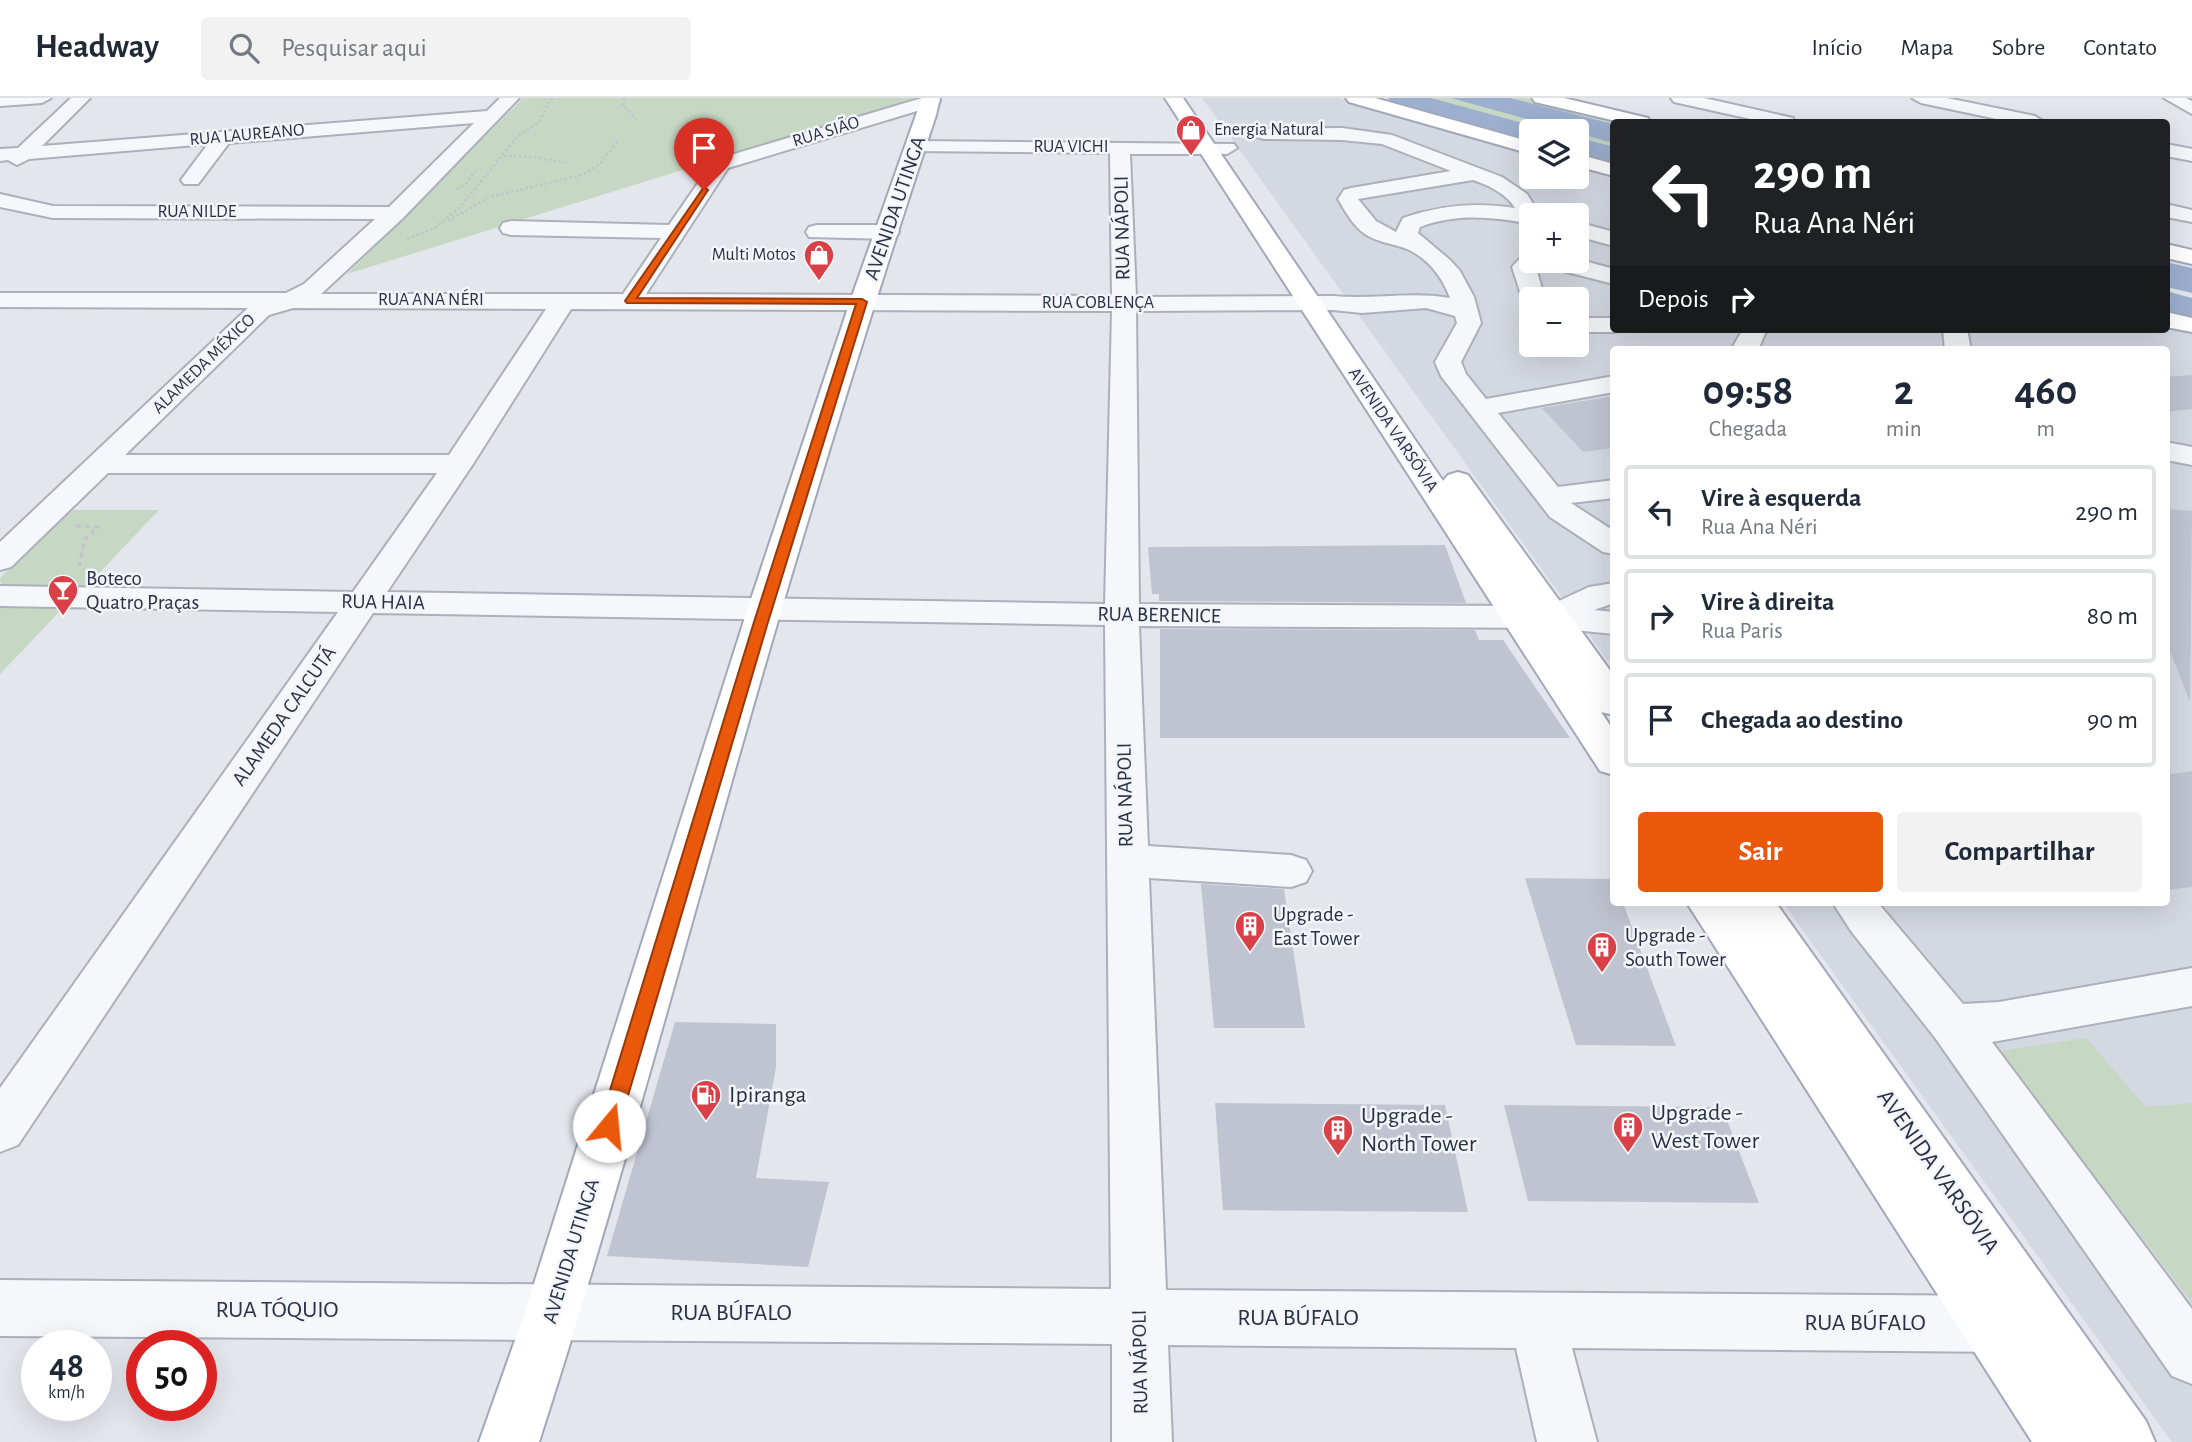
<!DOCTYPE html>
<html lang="pt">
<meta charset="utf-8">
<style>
body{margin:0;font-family:"Alegreya Sans",sans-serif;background:#f2f2f3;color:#1f2937;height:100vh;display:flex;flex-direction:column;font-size:26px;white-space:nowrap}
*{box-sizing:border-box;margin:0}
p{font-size:23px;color:#747a83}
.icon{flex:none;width:38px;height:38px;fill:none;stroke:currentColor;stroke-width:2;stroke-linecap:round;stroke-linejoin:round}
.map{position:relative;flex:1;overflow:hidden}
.sheet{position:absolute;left:1610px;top:248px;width:560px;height:560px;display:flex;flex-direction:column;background:#fff;border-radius:7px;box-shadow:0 7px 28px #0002}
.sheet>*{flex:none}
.top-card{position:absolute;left:1610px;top:21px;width:560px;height:214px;border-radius:7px;box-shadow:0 7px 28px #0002;background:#202124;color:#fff;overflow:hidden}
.fabs{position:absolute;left:1519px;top:21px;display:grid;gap:14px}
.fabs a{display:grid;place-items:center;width:70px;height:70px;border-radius:7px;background:#fff;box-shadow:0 7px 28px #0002;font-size:35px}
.speed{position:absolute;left:21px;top:1232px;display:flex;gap:14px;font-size:35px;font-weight:700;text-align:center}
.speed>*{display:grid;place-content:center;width:91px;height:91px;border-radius:50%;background:#fff;box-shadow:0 7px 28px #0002;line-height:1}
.speed small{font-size:18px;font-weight:400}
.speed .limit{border:10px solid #d22;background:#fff;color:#111}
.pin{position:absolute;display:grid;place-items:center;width:60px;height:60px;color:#fff;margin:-72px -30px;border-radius:50% 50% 50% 0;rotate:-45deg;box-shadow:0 0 7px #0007}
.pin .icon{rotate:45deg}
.me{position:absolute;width:77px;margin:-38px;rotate:17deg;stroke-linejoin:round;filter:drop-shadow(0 0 5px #0008)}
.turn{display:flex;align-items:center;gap:24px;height:147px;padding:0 28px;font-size:32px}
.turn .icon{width:91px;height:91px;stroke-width:2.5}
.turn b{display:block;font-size:49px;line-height:60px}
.then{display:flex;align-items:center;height:66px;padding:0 28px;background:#0003;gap:14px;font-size:26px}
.eta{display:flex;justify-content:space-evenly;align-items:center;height:119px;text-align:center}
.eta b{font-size:42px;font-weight:700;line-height:49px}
.primary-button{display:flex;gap:14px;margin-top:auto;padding:14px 28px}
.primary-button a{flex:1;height:80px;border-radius:7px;background:#ea580c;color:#fff;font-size:28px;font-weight:700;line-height:80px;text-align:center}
.primary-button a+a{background:#f2f2f3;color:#1f2937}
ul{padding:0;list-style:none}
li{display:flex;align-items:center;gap:21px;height:94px;margin:0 14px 10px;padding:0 14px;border:4px solid #e0e1e3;border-radius:7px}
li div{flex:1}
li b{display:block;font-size:26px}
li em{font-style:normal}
header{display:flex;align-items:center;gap:42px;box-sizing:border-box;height:98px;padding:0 35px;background:#fff;border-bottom:2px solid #e0e1e3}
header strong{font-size:33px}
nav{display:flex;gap:38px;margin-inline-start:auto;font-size:24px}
.search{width:490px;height:63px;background:#f2f2f3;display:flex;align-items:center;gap:18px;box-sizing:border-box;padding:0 24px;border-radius:7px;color:#747a83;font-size:26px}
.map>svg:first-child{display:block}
.built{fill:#d4d8e1;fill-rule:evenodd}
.green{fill:#c6d7c4}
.water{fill:#9cafcf}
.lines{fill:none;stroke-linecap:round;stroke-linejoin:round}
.river{fill:#9cafcf;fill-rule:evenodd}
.building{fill:#c0c4d0}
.minor-casing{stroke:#abb0ba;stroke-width:4}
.major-casing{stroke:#a1a8b9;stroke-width:4}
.path-far1{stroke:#c1c4cb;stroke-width:2.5;stroke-dasharray:2.5 2.5;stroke-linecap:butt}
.path{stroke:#c1c4cb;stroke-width:3.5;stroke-dasharray:4.5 4.5;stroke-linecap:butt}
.minor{fill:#f6f7fa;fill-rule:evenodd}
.major{fill:#fff;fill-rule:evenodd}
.route{fill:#ea580c;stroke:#983908;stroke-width:2}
.labels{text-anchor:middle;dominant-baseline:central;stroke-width:5;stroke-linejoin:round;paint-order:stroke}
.far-poi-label{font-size:18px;fill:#293146;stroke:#f3f5f9;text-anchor:start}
.far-street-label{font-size:18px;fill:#293146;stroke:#f3f5f9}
.street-label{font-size:21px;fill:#293146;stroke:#f3f5f9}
.poi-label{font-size:21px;fill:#293146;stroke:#f3f5f9;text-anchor:start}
.near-poi-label{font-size:24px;fill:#293146;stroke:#f3f5f9;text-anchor:start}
.near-street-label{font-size:24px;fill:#293146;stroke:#f3f5f9}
</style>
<header>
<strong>Headway</strong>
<div class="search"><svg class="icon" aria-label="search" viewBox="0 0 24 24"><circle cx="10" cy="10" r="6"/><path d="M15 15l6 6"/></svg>Pesquisar aqui</div>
<nav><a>Início</a><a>Mapa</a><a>Sobre</a><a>Contato</a></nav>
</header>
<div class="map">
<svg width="2192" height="1344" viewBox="0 0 2192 1344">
<rect width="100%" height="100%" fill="#e3e6ec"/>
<!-- built -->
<path class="built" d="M1202 0H1339L1401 20 1531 55V79H1577V68L1613 78 1614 231H2166L2167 228 2192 235V1344H2172L1783 805H2166V252H1614L1613 570ZM1531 117H1577V163H1531ZM1531 201H1577V247H1531Z"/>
<!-- green -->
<path class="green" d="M523 0H915L347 176Z
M1413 0H1525L1623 24H1614L1613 54 1577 44V33H1535Z
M73 412H159L85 490 1 488 0 480 5 475Z
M0 509H64L0 576Z
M2086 940 2146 1009 2192 1005V1204L1998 953Z"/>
<!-- water -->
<path class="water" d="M1451 0H1510L1613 26V45Z
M2166 164 2192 170V195L2167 189Z"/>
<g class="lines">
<!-- river -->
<path class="river" d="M1388 0H1431L1541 30 1543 33H1531V45L1392 6Z
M1577 39 1614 49V67L1577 57Z
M2166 193 2192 200V222L2166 215Z"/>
</g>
<!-- building -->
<path class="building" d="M2192 277V311L2166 314V279Z
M1614 298V350L1583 354 1542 310Z
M2166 411 2192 413 2190 604 2166 543Z
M1445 447 1466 505 1159 503V496H1152L1148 449Z
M1160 531 1475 532 1479 542H1503L1570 640H1160Z
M2192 673V789L2166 792V677Z
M1525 780 1614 781V805H1623L1676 948 1576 947Z
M1201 786 1284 791 1305 930H1214Z
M675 924 776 926V969L756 1080 829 1084 808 1169 607 1158Z
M1215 1005 1445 1007 1468 1114 1223 1112Z
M1504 1007 1722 1009 1759 1105 1528 1103Z"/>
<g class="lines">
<!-- minor casing -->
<g class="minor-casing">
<path id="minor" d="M0 0H51L42 5 0 8Z
M71 0H90L42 48 487 13 500 0H519L403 120 321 196H623L661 140 511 137 503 135 500 130 503 125 511 123 669 127 714 62 922 0H938L940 3 937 7 728 70 646 196 1112 198 1110 55 909 53 906 49 909 45 916 43 1234 46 1237 50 1227 56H1130L1136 199 1333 198C1372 202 1411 193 1450 200 1443 180 1428 160 1407 151 1393 145 1378 145 1365 136 1353 128 1345 113 1338 101L1344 92 1351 90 1451 73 1382 46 1342 42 1264 41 1257 39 1255 35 1257 31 1342 30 1392 37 1502 79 1527 96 1540 117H1531V126C1493 119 1457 115 1420 129L1418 135 1450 162 1460 173 1474 199 1481 225 1461 264 1466 276 1486 301 1614 278V294L1498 315 1558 389 1614 382V400L1571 405 1614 433V456L1603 454 1550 419 1441 278 1435 264 1457 225 1455 218 1426 210 1362 215 1333 212 1136 213 1139 506 1548 508 1589 489 1614 485V505L1594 512 1614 514V536L1553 530 1139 528 1148 748 1291 757 1306 762 1312 773 1306 784 1291 789 1149 780 1166 1192 2009 1198 2029 1206 2037 1226 2029 1246 2009 1254 1572 1250 1597 1344H1537L1516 1250 1168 1247 1172 1344H1112V1246L0 1238V1182L1111 1191 1105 527 373 515 18 1047 0 1054V990L338 514 0 508V488L353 494 437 375H108L11 469 0 472V444L248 210 0 209V195H286L304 186 375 121 53 120 0 109V96L53 108 389 109 474 25 229 45 198 86H184L181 82 208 46 29 61 17 67 8 62 0 63V51L18 50ZM1473 82C1488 87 1507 96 1515 110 1476 104 1441 107 1403 120L1396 134 1376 123 1358 101ZM293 210 546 211 449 357H125L269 217ZM571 211 1112 213 1105 506 387 494 473 366Z
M1671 0H1704L1793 20 1795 24H1764L1674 4Z
M1912 0H1947L2035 18 2044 24H2011L1921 5Z
M2164 0H2186L2192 3V16Z
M2166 46 2192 51V63L2166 58Z
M2166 106 2192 112V124L2166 119Z
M1577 124 1614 134V148L1577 138Z
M817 127H888L896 129 899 134 896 139 888 141 809 139 806 134 809 129Z
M1531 155V163H1577V161L1614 171V186L1539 167 1536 170 1545 201H1531V208L1524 206 1512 169 1523 157Z
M1577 220H1614V231H1624L1614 234H1577Z
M1743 231H1767L1758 252H1731Z
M1943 231H1967L1971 252H1945Z
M2166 344 2192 349V367L2166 362Z
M1833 805H1878L1963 906 1999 904 2192 870V908L1992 944 2192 1211V1286L2172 1278 1936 941 1851 833Z"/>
</g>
<!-- major casing -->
<g class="major-casing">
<path id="major" d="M922 0H940L936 17C882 180 831 344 782 509 700 787 628 1068 539 1344H479L525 1214 748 510 850 204Z
M1165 0H1183L1443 383 1448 377 1458 374 1468 377 1614 578V617L1601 614 1509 479 1614 633V677L1600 673Z
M1346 0H1375L1531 44V56L1349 4Z
M1532 0H1564L1648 20 1650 24H1620L1535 4Z
M1577 56 1614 66V78L1577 68Z
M2166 146 2192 152V166L2166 160Z
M2166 214 2192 220V234L2166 229Z
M1687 805H1776L2146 1323 2155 1344H2032Z"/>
</g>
<!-- path-far1 -->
<path class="path-far1" d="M624 0 623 7 636 21
M504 58 536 59 565 65
M457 91 465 87 475 73
M448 123 489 99 582 77 600 66 619 41
M407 141 436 129 460 109 518 38 539 24 550 2 554 0"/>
<!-- path -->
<path class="path" d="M76 428 98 429 85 441 78 473"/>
<!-- minor -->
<use href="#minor" class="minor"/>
<!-- major -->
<use href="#major" class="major"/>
</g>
<!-- route -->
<path class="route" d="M704 89 708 92 637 200 862 201 867 204 768 524 619 1028 616 1035 609 1038 602 1035 599 1028 754 524 856 206 627 205 625 203Z"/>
<!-- icons -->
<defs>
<g id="shop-pin" transform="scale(1.575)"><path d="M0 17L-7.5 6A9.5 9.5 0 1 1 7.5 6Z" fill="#d94047" stroke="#f3f5f9"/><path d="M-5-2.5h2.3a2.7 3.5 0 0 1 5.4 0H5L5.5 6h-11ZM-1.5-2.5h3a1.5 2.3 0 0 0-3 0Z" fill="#fff"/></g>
<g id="bar-pin" transform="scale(1.575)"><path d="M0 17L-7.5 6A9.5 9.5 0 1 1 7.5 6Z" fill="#d94047" stroke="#f3f5f9"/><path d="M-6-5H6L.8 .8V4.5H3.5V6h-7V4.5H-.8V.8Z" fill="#fff"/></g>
<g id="building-pin" transform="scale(1.575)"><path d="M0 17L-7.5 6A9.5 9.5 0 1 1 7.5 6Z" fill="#d94047" stroke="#f3f5f9"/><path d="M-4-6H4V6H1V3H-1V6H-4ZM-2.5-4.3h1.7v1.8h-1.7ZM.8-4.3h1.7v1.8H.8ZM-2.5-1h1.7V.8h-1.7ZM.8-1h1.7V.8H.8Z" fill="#fff"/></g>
<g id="fuel-pin" transform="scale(1.575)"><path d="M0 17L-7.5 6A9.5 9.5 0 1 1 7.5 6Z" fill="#d94047" stroke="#f3f5f9"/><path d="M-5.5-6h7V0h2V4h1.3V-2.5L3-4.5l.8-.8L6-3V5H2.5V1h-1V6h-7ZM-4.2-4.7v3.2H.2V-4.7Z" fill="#fff"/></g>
</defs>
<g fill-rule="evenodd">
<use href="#shop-pin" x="1191" y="32"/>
<use href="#shop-pin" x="819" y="157"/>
<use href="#bar-pin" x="63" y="492"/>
<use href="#building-pin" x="1250" y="828"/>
<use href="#building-pin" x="1602" y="849"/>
<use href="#fuel-pin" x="706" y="997"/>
<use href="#building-pin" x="1628" y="1029"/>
<use href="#building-pin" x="1338" y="1032"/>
</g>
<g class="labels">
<!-- far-poi labels -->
<g class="far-poi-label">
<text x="1214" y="32">Energia Natural</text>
<text x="796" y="157" text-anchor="end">Multi Motos</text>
</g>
<!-- far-street labels -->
<g class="far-street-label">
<text transform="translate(826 34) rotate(-17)">RUA SIÃO</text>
<text transform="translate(247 37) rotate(-5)">RUA LAUREANO</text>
<text x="1071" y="49">RUA VICHI</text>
<text x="197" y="114">RUA NILDE</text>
<text x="431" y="202">RUA ANA NÉRI</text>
<text x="1098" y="205">RUA COBLENÇA</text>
<text transform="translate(204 266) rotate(-44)">ALAMEDA MÉXICO</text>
<text transform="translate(1393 332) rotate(56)">AVENIDA VARSÓVIA</text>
</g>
<!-- street labels -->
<g class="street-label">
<text transform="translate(895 110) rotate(-71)">AVENIDA UTINGA</text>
<text transform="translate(1122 130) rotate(-91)">RUA NÁPOLI</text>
<text transform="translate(383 504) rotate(1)">RUA HAIA</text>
<text transform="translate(1159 517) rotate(1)">RUA BERENICE</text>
<text transform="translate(284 618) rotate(-55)">ALAMEDA CALCUTÁ</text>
<text transform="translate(1125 697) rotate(-91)">RUA NÁPOLI</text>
<text transform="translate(571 1153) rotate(-73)">AVENIDA UTINGA</text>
<text transform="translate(1140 1264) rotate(-91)">RUA NÁPOLI</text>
</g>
<!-- poi labels -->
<g class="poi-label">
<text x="86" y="480">Boteco<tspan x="86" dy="24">Quatro Praças</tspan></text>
<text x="1273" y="816">Upgrade -<tspan x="1273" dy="24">East Tower</tspan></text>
<text x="1625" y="837">Upgrade -<tspan x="1625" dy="24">South Tower</tspan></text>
</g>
<!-- near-poi labels -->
<g class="near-poi-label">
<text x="729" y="997">Ipiranga</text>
<text x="1651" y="1015">Upgrade -<tspan x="1651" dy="28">West Tower</tspan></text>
<text x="1361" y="1018">Upgrade -<tspan x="1361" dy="28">North Tower</tspan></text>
</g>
<!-- near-street labels -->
<g class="near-street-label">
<text transform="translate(1938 1074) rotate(55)">AVENIDA VARSÓVIA</text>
<text x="277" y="1212">RUA TÓQUIO</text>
<text x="731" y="1215">RUA BÚFALO</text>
<text x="1298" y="1220">RUA BÚFALO</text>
<text x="1865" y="1225">RUA BÚFALO</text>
</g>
</g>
</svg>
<div class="fabs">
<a><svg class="icon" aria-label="layers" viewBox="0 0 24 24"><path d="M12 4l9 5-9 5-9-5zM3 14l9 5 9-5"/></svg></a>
<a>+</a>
<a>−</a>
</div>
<div class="speed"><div>48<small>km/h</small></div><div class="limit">50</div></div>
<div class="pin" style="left:704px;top:92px;background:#d93025"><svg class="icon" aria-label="arrive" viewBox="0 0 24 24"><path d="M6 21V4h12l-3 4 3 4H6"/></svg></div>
<svg class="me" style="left:609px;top:1028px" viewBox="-20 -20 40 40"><circle r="19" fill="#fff"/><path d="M0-13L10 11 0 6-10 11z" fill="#ea580c"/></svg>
<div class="top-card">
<div class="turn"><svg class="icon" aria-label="left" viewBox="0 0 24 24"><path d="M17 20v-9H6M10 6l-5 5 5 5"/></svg><div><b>290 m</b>Rua Ana Néri</div></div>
<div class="then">Depois<svg class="icon" aria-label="right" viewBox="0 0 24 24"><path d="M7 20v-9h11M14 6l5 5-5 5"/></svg></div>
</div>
<section class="sheet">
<div class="eta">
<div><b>09:58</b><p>Chegada</p></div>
<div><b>2</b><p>min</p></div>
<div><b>460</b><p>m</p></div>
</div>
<ul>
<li><svg class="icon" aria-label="left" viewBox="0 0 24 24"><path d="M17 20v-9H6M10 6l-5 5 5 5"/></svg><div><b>Vire à esquerda</b><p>Rua Ana Néri</p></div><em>290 m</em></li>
<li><svg class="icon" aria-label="right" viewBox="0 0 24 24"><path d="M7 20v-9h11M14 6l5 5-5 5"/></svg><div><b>Vire à direita</b><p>Rua Paris</p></div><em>80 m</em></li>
<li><svg class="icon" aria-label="arrive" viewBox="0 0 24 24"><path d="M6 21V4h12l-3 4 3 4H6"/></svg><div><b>Chegada ao destino</b></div><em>90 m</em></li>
</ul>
<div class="primary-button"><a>Sair</a><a>Compartilhar</a></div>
</section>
</div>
